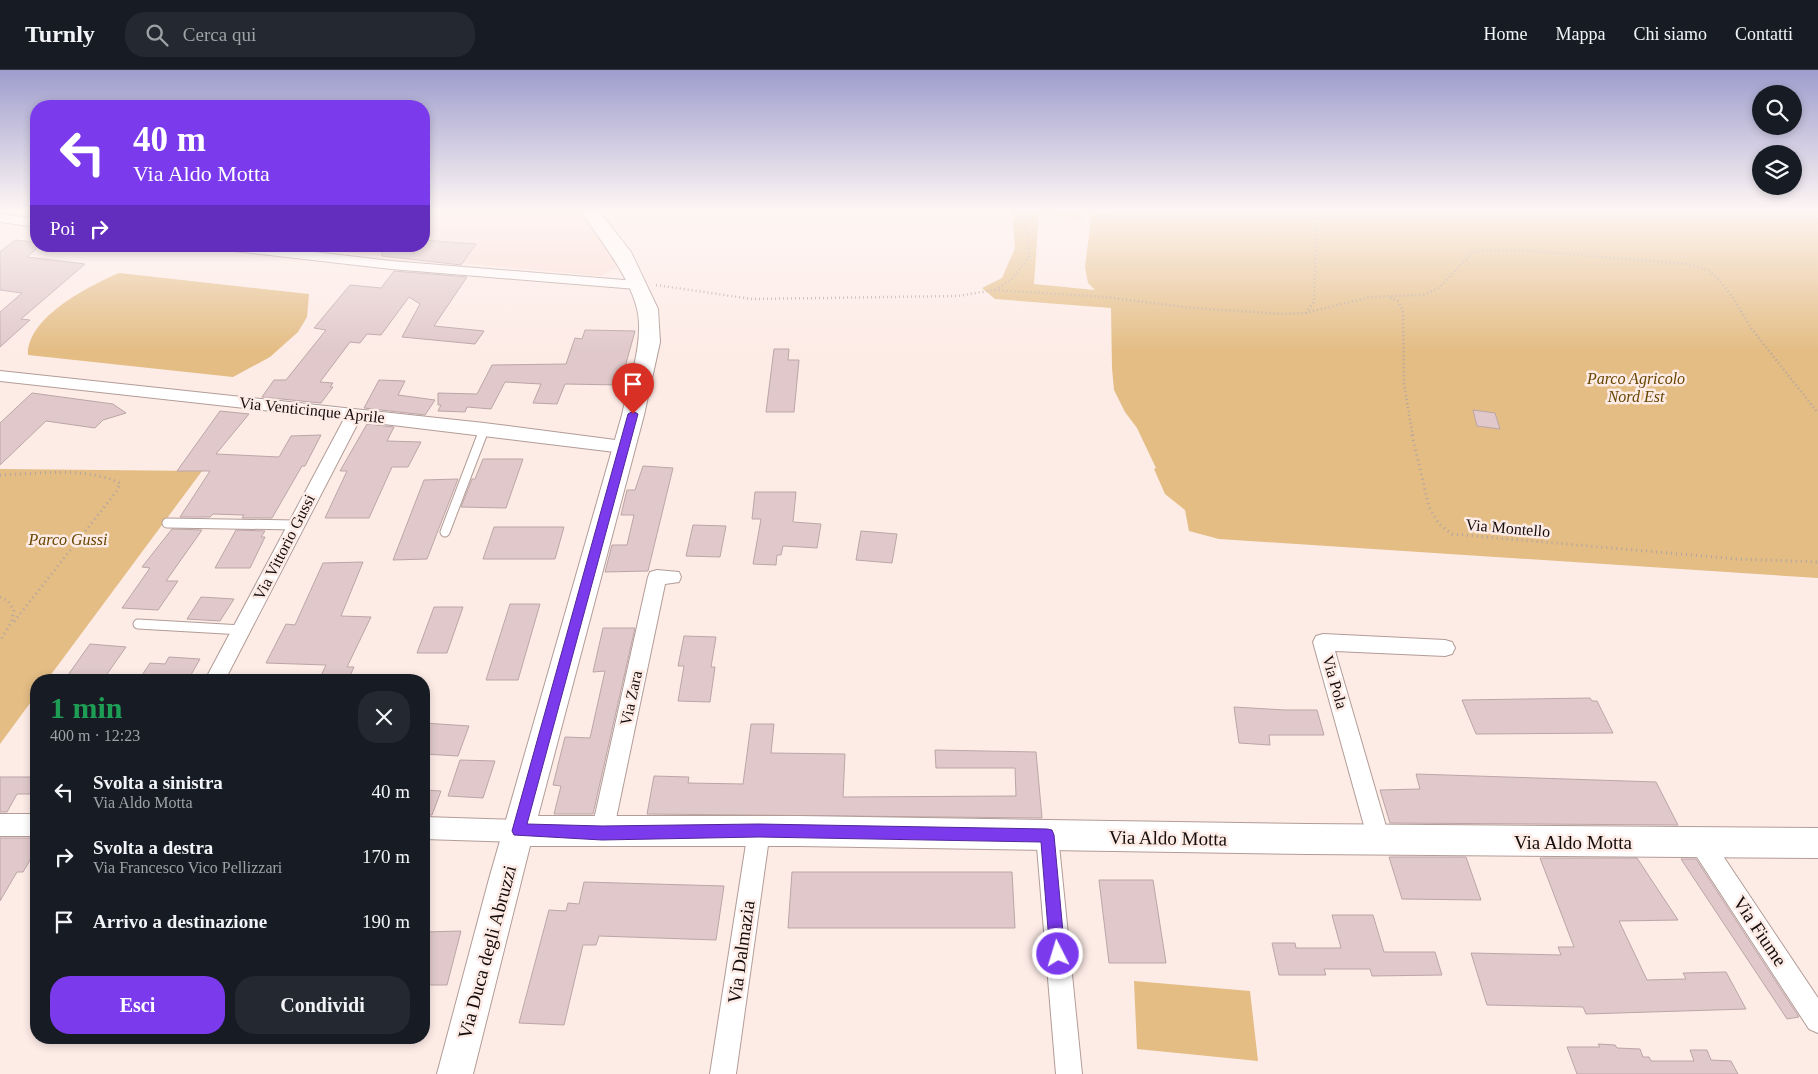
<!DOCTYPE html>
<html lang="it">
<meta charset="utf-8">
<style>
body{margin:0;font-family:Georgia,serif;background:#242831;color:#f1f3f6;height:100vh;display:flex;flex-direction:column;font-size:19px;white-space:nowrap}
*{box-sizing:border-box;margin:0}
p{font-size:16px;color:#9ea1a6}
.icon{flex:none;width:28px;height:28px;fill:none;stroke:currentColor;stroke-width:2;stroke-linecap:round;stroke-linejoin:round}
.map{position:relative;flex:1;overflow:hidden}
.sheet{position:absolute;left:30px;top:604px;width:400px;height:370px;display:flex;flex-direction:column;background:#171b24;border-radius:20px;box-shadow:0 2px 8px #0003}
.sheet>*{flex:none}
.top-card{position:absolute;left:30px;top:30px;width:400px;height:152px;border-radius:20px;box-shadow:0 2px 8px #0003;background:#7c3aed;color:#fff;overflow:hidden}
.controls{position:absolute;left:1752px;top:15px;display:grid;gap:10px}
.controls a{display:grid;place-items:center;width:50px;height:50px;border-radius:50%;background:#171b24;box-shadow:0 2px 8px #0003;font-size:25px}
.pin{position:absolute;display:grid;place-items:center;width:42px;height:42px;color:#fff;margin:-51px -21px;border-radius:50% 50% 50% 0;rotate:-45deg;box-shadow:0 0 5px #0007}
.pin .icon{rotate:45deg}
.me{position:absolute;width:55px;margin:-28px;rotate:355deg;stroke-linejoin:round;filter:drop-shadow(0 0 4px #0008)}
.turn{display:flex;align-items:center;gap:18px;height:105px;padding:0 20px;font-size:22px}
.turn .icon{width:65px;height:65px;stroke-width:2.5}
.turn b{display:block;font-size:35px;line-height:42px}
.then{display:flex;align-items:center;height:48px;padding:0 20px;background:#0003;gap:10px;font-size:19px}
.round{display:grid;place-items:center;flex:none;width:52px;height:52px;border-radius:20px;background:#242831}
.head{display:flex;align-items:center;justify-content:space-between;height:85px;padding:0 20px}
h1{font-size:30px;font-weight:800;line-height:38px;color:#1e9e55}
.action{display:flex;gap:10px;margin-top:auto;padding:10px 20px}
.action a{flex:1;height:58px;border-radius:20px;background:#7c3aed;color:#fff;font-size:20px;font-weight:800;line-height:58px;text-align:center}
.action a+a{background:#242831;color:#f1f3f6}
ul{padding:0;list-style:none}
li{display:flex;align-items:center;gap:15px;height:65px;padding:0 20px}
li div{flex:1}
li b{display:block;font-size:19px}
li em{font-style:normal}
header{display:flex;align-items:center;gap:30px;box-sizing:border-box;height:70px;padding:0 25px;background:#171b24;border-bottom:1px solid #363941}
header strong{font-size:24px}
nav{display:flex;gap:28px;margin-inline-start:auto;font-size:18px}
.search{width:350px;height:45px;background:#242831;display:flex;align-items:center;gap:12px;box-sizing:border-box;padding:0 18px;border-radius:20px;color:#9ea1a6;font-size:19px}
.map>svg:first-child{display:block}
.built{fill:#fbdcd5}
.green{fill:#e4bd85}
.building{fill:#e1c9cb;stroke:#bca5a7}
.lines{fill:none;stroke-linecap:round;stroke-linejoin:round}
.lane-far1-casing{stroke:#b29c97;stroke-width:8}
.lane-casing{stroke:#b29c97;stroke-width:11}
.street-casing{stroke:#b29c97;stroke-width:2}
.secondary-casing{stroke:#b29c97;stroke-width:2}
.path-far1{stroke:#b2a4a0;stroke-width:2.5;stroke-dasharray:1 3;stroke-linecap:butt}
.path{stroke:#b2a4a0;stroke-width:3;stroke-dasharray:1 4;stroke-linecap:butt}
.lane-far1{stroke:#fff;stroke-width:7}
.lane{stroke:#fff;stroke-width:9}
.street{fill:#fff;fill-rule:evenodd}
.secondary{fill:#fff;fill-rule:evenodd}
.route{fill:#7c3aed;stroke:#51269a}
.labels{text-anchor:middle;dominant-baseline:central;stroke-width:5;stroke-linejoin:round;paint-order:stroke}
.park-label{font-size:16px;font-style:italic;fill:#684501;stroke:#fdebe6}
.street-label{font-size:16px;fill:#150d0c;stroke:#fdebe6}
.near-street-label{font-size:19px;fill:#150d0c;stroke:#fdebe6}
</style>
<header>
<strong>Turnly</strong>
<div class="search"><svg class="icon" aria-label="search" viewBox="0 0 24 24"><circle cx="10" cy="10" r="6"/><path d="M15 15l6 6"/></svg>Cerca qui</div>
<nav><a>Home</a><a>Mappa</a><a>Chi siamo</a><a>Contatti</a></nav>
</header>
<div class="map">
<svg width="1818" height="1004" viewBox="0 0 1818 1004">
<rect width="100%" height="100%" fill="#fdebe6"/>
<!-- built -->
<path class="built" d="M424 140H575L618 190 617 197 601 206 293 178 424 176Z"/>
<!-- green -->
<path class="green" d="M1015 140H1079L1082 150 1039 142 1034 214 1095 220 1088 213 1085 197 1092 142 1112 145V140H1818V508L1219 469 1189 461 1185 440 1165 424 1154 399 1156 398 1137 358 1125 342 1114 320 1112 298 1111 238 995 229 982 218 1002 208 1015 178 1013 152Z
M119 203 309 224 307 247 298 262 270 287 233 307 28 285C27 247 89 216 119 203Z
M0 399 202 401 47 610H36V625L0 674Z
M1134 911 1250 921 1258 991 1137 979Z"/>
<!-- building -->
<path class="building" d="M15 170 36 172V176H39L27 187 85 194 21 249 30 250 0 277V242L22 223 0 220V182Z
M424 170 476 174 461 195 382 186V176H424Z
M394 201 467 207 434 256 484 261 475 274 402 267 420 234 409 227 381 265 367 264 360 273 350 272 320 312 333 313 330 317H333L321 333 262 327 274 310H286L326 260 314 258 350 215 381 218Z
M585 260 635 261 620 315 565 314 557 334 533 333 541 314 505 312 491 339 467 337 465 342 438 341 441 335H438V323L477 324 492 295 566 294 575 268 582 269Z
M774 279H789L788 290H799L794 342H766Z
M379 310 405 311 398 325 435 330 425 345 364 338Z
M32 323 113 334 126 343 103 350 95 358 46 351 0 395V353Z
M1473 340 1495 343 1500 359 1477 356Z
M220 341 249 344 216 384 279 387 291 366 321 365 305 396H302L272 448H242L244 445 213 444 210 447H180L210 401H177Z
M367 354 394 357 387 371 421 372 408 397H392L369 448H325L347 401H340Z
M483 389H523L506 438 461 437 472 409H475Z
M643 396 673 398 648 501 605 502 612 475H627L634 445H621L627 420H635Z
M458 409 427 489 393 490 424 410Z
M755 422H796L793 452 821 454 817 478 783 476 781 485H777L776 495 753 494 761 449H752Z
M693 455 726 456 720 487 686 486Z
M494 457H564L555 489H483Z
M172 459 202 460 166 511H178L158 540 122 538 150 498 142 497Z
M236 460 265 461 261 467H265L250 498H215Z
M861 461 897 464 892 493 856 490Z
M363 492 341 546 371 547 347 597H354L348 610H319L326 595 266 593 286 554 295 555 323 493Z
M201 527 234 529 220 551 187 549Z
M510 534H540L518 610H486Z
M434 537H463L447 583H417Z
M603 558H635L593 744H554L561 716 553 715 565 667 590 668 605 601 593 602Z
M684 566 716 567 711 597H715L710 632 678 631 684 596H678Z
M90 574 126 577 105 607 68 605Z
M169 587 200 589 188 610H139L150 593 165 594Z
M1590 628 1592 631H1597L1613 663 1476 664 1462 630Z
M1234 637 1285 640H1317L1324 665H1269L1270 675 1239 673Z
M424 653 469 656 458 686 424 684Z
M751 654H774L771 683 845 684 843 727 1016 726 1015 698H936L935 680 1036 682 1042 748 647 744 654 706 689 707 688 713 743 714Z
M460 690 495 691 483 728 448 726Z
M1416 704 1656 712 1678 755 1390 753 1380 720 1420 719Z
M0 707H36V724H17L7 742H0Z
M424 720 441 721 432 745H424Z
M0 768H36V780L23 802H17L0 831Z
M1389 787H1466L1481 830 1402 829Z
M1540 788H1637L1678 850 1619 851 1647 910 1686 909 1683 903 1726 902 1746 939 1586 944 1583 937 1487 935 1471 883 1561 885 1558 877H1574Z
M1681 789H1696L1799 947 1787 949Z
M792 802H1012L1015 858H788Z
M1099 810H1153L1166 893H1109Z
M584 812 724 816 716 870 599 866 596 875H583L564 955 519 953 549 840 566 841 568 833 579 834Z
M1332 845H1373L1384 882H1435L1442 905 1372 906 1370 899H1324L1326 905H1279L1272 873H1295L1296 878H1341Z
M461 861 447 915H424V862Z
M1598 974 1615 975 1617 978 1640 979 1643 987H1649L1651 991H1694L1690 980H1707L1711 990 1731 991 1738 1004H1577L1567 977H1600Z"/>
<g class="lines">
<!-- lane-far1 casing -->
<g class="lane-far1-casing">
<path id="lane-far1" d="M481 367 484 359"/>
</g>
<!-- lane casing -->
<g class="lane-casing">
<path id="lane" d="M167 453 294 455
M445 462 482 365
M138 554 242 560"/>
</g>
<!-- street casing -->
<g class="street-casing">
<path id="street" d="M0 144 36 149V157L0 152Z
M218 176H264L391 191 636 211 643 215 636 219 391 199 225 180Z
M0 301 484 353 623 371 629 373 631 377 629 381 623 383 359 351 225 610H205L344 349 0 311Z
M657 500 679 502 681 507 679 512 665 514 613 763 610 771 602 774 594 771 591 763 648 507 650 502Z
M1323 564 1445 570 1452 572 1455 578 1452 584 1445 586 1335 581 1390 770 1387 778 1379 781 1371 778 1368 770 1313 572 1316 566Z
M0 744H36V766H0Z
M424 747 519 750 527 753 530 761 527 769 519 772 424 769Z
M759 750 767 753 770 761 736 1004H710L748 761 751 753Z
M1047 754 1055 757 1058 765 1082 1004H1056L1036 765 1039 757Z
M1701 762 1709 765 1818 928V963L1809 959 1693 781 1690 773 1693 765Z"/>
</g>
<!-- secondary casing -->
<g class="secondary-casing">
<path id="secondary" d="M580 140H598L631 182 658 239 660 272 644 345 538 746H799L1308 754 1818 758V788L1308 784 799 776H530L473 1004H437L489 809 622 345C628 316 640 284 639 254 639 217 600 170 580 140Z"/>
</g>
<!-- path-far1 -->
<path class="path-far1" d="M656 215 752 229 958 226 994 220 1106 227 1193 238 1283 244 1305 243 1370 227 1423 225 1439 218 1473 182 1489 180H1520L1688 194 1709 201 1718 209 1734 229 1751 258 1818 343
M995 220 1011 210 1029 187 1028 164 1019 145V140
M1390 228 1398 231 1403 241 1404 314 1413 367
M1306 243 1314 232 1317 140"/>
<!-- path -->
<path class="path" d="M1412 365 1429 437 1439 454 1452 464 1737 489 1818 492
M0 405C40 404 82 396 120 413L116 422 13 553
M0 527 8 531 14 540 11 553 0 571"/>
<!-- lane-far1 -->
<use href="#lane-far1" class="lane-far1"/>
<!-- lane -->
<use href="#lane" class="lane"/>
<!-- street -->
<use href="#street" class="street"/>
<!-- secondary -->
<use href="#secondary" class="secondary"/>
</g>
<!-- sky -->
<linearGradient id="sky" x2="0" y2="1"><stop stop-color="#9e9dcd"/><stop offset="0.5" stop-color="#fef6f4"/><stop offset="1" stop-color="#fef6f4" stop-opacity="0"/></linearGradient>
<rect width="1818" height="280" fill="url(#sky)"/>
<!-- route -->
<path class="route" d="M633 341 638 344 527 754 602 756 758 754 1047 759 1052 760 1054 765 1065 884 1063 890 1058 892 1053 890 1050 884 1041 772 758 767 602 770 514 765 512 761 628 344Z"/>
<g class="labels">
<!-- park labels -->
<g class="park-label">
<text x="1636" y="308">Parco Agricolo<tspan x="1636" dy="18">Nord Est</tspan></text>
<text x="68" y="469">Parco Gussi</text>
</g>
<!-- street labels -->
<g class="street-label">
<text transform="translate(312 340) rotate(6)">Via Venticinque Aprile</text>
<text transform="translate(1508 458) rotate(5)">Via Montello</text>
<text transform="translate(284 477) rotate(-63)">Via Vittorio Gussi</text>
<text transform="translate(1335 612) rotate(74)">Via Pola</text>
<text transform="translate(631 628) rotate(-78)">Via Zara</text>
</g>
<!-- near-street labels -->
<g class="near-street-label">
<text transform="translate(1168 768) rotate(1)">Via Aldo Motta</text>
<text x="1573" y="772">Via Aldo Motta</text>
<text transform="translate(1760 861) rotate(56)">Via Fiume</text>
<text transform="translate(487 882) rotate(-75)">Via Duca degli Abruzzi</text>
<text transform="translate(741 882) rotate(-82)">Via Dalmazia</text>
</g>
</g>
</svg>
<div class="controls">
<a><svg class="icon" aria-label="search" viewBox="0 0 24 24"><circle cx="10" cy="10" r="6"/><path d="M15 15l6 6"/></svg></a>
<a><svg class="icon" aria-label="layers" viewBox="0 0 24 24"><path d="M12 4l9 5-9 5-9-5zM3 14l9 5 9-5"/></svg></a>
</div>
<div class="pin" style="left:633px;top:344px;background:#d93025"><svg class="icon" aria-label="arrive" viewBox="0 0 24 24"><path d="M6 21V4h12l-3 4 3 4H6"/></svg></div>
<svg class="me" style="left:1058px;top:884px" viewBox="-20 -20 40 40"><circle r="17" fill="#7c3aed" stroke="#fff" stroke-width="3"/><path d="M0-11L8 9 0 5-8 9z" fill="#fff"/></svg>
<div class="top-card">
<div class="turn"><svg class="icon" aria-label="left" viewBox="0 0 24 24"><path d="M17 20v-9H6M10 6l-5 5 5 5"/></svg><div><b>40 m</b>Via Aldo Motta</div></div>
<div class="then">Poi<svg class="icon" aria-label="right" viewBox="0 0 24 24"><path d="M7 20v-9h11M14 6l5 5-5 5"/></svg></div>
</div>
<section class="sheet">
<div class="head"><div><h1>1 min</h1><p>400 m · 12:23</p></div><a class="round"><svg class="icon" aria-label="close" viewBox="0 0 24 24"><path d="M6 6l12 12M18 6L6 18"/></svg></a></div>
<ul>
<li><svg class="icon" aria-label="left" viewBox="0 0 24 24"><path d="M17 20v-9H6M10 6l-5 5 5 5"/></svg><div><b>Svolta a sinistra</b><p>Via Aldo Motta</p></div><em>40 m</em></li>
<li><svg class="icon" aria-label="right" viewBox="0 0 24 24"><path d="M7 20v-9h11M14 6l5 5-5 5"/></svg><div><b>Svolta a destra</b><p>Via Francesco Vico Pellizzari</p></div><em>170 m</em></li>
<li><svg class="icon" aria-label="arrive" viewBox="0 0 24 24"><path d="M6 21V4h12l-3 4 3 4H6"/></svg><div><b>Arrivo a destinazione</b></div><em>190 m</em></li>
</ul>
<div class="action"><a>Esci</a><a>Condividi</a></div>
</section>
</div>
